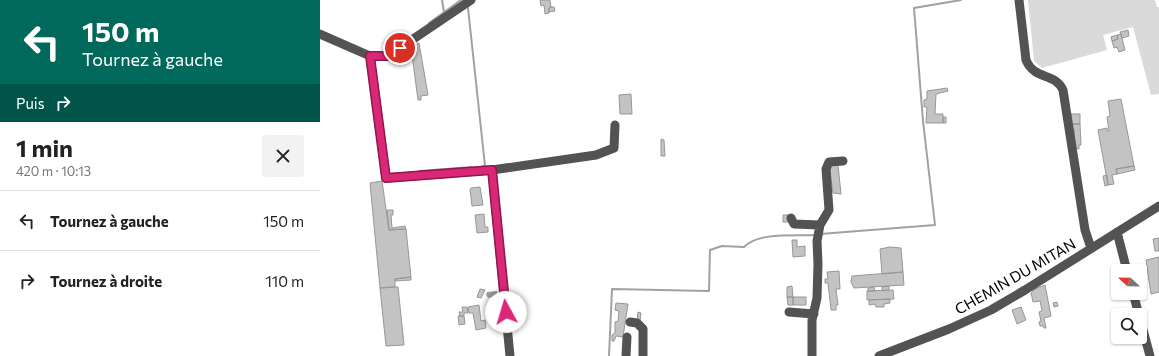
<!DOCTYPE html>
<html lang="fr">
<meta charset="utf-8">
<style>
body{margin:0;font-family:Commissioner,sans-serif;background:#f2f2f2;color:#222;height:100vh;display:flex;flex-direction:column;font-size:15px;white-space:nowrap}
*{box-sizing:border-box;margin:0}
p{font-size:13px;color:#767676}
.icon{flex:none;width:22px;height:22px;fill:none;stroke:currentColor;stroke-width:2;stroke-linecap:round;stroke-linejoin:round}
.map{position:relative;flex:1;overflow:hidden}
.sheet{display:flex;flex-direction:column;background:#fff;width:320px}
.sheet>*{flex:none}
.hud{background:#00695c;color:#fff;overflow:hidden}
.needle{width:26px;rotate:292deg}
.fabs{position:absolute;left:791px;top:264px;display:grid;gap:8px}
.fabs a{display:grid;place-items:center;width:36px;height:36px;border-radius:4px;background:#fff;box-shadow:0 1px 3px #0004;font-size:20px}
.pin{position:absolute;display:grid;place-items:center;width:34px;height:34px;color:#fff;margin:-17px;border:2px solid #fff;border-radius:50%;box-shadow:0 1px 4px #0007}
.me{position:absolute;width:44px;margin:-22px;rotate:354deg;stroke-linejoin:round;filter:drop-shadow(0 0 3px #0008)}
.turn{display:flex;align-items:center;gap:14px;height:84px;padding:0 16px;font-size:18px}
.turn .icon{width:52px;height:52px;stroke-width:2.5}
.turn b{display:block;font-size:28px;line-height:34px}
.then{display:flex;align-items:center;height:38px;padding:0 16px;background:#0003;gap:8px;font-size:15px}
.round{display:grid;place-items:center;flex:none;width:42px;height:42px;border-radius:4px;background:#f2f2f2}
.headline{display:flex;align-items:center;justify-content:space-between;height:68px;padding:0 16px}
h1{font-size:24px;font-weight:700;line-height:30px}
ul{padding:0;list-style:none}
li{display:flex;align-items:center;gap:12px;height:60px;padding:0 16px;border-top:1px solid #e0e0e0}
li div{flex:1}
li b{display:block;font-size:15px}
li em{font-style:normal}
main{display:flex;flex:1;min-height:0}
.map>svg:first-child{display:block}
.green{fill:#dadada}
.water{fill:#a1a1a1}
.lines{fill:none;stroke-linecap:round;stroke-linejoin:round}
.stream{stroke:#a1a1a1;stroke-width:2}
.building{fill:#c3c3c3;stroke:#979797}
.minor{stroke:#535353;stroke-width:9}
.route-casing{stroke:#8e194d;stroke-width:10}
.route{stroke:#db2777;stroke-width:7}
.labels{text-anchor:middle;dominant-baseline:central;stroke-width:4;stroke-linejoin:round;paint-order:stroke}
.street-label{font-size:15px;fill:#000;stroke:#fff}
</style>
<main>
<section class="sheet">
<div class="hud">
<div class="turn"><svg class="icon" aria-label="left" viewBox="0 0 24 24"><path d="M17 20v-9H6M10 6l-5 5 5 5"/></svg><div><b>150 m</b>Tournez à gauche</div></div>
<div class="then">Puis<svg class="icon" aria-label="right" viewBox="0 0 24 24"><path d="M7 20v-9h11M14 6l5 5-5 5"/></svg></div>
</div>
<div class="headline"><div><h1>1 min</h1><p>420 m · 10:13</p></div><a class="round"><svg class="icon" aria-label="close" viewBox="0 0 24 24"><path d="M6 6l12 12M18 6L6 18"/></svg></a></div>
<ul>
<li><svg class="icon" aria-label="left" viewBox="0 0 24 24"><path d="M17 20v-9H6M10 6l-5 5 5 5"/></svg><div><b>Tournez à gauche</b></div><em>150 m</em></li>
<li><svg class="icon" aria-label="right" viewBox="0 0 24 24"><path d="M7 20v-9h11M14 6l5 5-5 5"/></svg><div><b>Tournez à droite</b></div><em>110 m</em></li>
</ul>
</section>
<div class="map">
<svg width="839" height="356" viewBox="0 0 839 356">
<rect width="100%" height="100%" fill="#fff"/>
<!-- green -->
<path class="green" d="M708 0H835L837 7H839V94L831 95 813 27 783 35 787 50 722 68 714 61Z"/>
<!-- water -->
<path class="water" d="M177 291 178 296 168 298 166 295 167 292Z"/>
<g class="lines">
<!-- stream -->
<path class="stream" d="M122 0 124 12
M148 8 165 166H163
M109 23 141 0
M75 46 86 39
M99 171 152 167
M500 234 615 225 603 121 594 8 641 0
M289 356 292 289 389 291 390 250 402 246 424 247C438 232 475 236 496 235"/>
</g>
<!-- building -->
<path class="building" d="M220 0H230L231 7 229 8V13L225 14 224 5 221 6Z
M231 7H234L235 11 229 12V8Z
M808 30 809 36 802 38 800 32Z
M801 34 805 50 799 52 797 47 794 48 792 41 798 39 797 35Z
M797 35 798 39 792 41 791 37Z
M99 43 108 95 101 96V100H98L91 47Z
M627 88 628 91 616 94 615 114H623V123H606L607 107H604V100L607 99V91Z
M311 94 312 114H300L299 95Z
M801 99 814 166 796 169 797 174 792 175 794 184 788 185 778 130 787 128V131H789L787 117 790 116 788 101Z
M751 114H760V124H751Z
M623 117H626V123H623Z
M751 124H760L761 145H759V149L755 148 754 129H751Z
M341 139 344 140 345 156H341Z
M509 165H518L521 194 513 193Z
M814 166 815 170 797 174 796 169Z
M787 175 788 185 785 186 783 176Z
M62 181 69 230 86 229 91 277 75 279V287L60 288 50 183Z
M160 187 163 205 152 206 150 190 151 188Z
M67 210H73V215H71L72 228 85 226 86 229 69 230Z
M164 214 165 227H168V232L157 233 155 215Z
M463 215H468V222H463Z
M839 238V251H835L833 239Z
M472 240H477V247L485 246V256L473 257Z
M570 247 581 248 583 272 562 274 560 249Z
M839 257V292L831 294 826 260Z
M519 271 520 289H516L518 305H516V310H511L508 283H505V279H508L507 272Z
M583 272 584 285 534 288 531 282 532 276Z
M91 277V280L75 281V279Z
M725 285 731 316 724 318 726 328H724L723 326H720L719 322 721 321 719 312 722 311 720 301 713 302 711 293 715 289Z
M472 286 473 297H467V287Z
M569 286V290L562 291V287Z
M75 287H78L84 345 66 346 60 288Z
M554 287 555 291H548V288Z
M160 289 165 290 161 298 157 297Z
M573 290 574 299 547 300V291Z
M467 297H473V305H468Z
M473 297H486V305H473Z
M570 299V303L564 304V307H556L555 304 549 305V300Z
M737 302 738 306 734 307 733 303Z
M296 303 308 304 303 337 296 336 294 341H292V335L295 333V322L298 321 299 311 295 310Z
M159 305 161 321 165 320 166 328 156 330 153 313H149L148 307Z
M142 307H147L148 313H144V316H140L139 312H143Z
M701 307 706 320 697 324 692 310Z
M318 312 321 313 320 321H317Z
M138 316H144L145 324 139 325Z"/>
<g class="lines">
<!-- minor -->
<path class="minor" d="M699 0 706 60C715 81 735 72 743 90L765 230 771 248
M0 34 50 56H68L151 0
M50 56 66 178 172 170 276 155 294 148 295 125
M172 170 190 356
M471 218 474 224 500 225
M797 232 807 271
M813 293 819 315
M469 312 494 314
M820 319 830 356
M310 322 317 323 323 329V356
M306 356 307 337
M492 356V320L497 298 498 264 497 241 500 225 509 210 506 169 509 162 523 161
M559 356 629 329 671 310 705 290 839 206"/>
</g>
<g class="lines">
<!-- route casing -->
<g class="route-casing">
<path id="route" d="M80 48 68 56H50L66 178 172 170 186 312"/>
</g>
<!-- route -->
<use href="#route" class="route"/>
</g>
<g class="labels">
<!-- street labels -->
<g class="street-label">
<text transform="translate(695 276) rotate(-30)">CHEMIN DU MITAN</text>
</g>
</g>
</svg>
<div class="fabs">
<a><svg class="needle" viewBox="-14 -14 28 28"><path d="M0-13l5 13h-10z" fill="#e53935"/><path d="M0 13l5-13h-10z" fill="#767676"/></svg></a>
<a><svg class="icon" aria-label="search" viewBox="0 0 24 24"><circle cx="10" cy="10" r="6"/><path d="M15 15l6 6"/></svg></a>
</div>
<div class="pin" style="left:80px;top:48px;background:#d93025"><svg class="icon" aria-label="arrive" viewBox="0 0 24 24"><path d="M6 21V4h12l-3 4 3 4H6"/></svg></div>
<svg class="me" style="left:186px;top:312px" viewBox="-20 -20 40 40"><circle r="19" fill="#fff"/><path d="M0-13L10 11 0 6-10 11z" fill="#db2777"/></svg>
</div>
</main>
